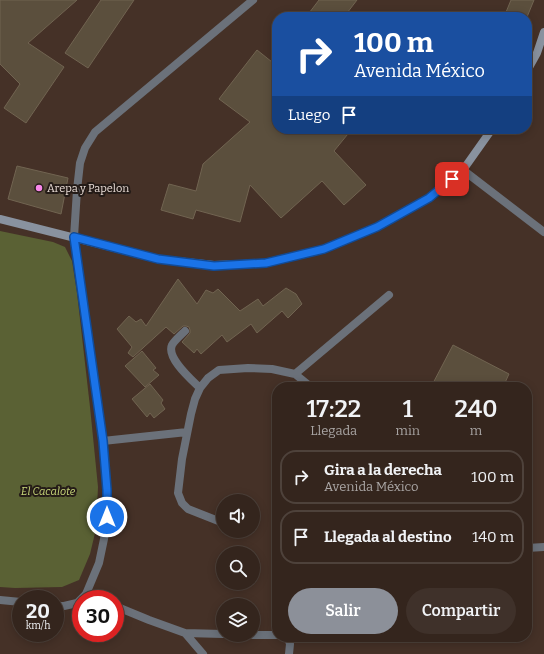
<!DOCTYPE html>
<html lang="es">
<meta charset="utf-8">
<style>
body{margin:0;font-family:Bitter,serif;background:#3f312a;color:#f1f3f6;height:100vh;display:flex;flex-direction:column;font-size:15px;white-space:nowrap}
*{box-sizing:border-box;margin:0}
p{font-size:13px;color:#a9a5a4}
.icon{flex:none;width:22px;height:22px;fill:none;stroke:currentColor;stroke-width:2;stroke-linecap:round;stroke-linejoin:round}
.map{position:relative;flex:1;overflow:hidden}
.panel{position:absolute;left:272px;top:382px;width:260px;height:260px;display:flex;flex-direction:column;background:#34251d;border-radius:16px;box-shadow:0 2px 10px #0003,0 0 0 1px #4e423b}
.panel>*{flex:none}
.guide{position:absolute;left:272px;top:12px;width:260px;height:122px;border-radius:16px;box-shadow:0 2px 10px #0003,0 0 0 1px #4e423b;background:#1a4fa0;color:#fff;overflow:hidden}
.controls{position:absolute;left:216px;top:494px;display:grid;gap:8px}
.controls a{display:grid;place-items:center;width:44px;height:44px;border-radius:50%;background:#34251d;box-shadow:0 2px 10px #0003,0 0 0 1px #4e423b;font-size:20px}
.speed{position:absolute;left:12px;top:590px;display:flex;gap:8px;font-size:20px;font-weight:700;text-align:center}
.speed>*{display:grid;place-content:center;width:52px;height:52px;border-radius:50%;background:#34251d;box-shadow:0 2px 10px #0003,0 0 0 1px #4e423b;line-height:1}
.speed small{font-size:10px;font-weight:400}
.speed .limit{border:6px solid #d22;background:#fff;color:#111}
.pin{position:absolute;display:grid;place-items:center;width:34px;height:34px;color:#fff;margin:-17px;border-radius:8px;box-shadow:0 2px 6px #0006}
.me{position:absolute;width:44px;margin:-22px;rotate:0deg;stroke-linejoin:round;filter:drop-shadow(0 0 3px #0008)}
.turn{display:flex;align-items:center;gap:14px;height:84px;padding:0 16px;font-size:18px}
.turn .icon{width:52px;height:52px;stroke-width:2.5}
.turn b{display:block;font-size:28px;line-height:34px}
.then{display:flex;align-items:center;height:38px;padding:0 16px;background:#0003;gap:8px;font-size:15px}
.eta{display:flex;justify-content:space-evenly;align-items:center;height:68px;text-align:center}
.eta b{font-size:24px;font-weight:600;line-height:28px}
.cta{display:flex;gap:8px;margin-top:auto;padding:8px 16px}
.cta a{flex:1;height:46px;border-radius:24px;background:#8c9099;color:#fff;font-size:16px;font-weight:600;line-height:46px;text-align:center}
.cta a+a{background:#3f312a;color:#f1f3f6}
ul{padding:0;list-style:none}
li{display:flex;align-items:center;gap:12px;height:54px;margin:0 8px 6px;padding:0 8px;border:2px solid #4e423b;border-radius:16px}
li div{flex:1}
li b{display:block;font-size:15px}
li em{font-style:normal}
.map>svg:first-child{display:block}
.green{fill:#5a6134}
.building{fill:#5b4f3d;stroke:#716451}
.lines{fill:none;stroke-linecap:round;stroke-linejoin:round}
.lane{stroke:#6b717a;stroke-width:8}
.street{stroke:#6b717a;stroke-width:8}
.secondary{stroke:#89929f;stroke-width:8}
.route-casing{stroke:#114b97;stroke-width:10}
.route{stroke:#1a73e8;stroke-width:7}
.poi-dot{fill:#f988e9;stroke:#241b17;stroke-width:1.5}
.labels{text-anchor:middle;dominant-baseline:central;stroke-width:4;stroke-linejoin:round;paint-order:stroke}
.poi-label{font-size:11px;fill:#e9dcd6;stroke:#241b17;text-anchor:start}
.park-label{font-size:11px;font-style:italic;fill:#c7d679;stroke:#241b17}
</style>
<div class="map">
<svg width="544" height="654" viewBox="0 0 544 654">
<rect width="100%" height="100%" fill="#453127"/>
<!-- green -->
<path class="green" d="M0 231 53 242 65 247 72 261 77 293 90 407 98 487 96 529 90 554 79 580 62 587 15 588 0 587Z"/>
<!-- building -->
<path class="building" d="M0 0H77L28 43 64 67 26 123 4 108 20 84 0 64Z
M101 0H134L88 68 65 53Z
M319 0H357L344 17H306Z
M511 0H534L527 17H504Z
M257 50 277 66V129H352L334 151 366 185 344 205 322 181 281 218 250 185 240 222 196 210 193 219 161 210 169 184 196 191 203 164 250 122 219 99Z
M17 166 68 178 61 214 8 199Z
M178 279 197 304 206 290 213 293 218 289 240 311 258 299 263 306 286 288 296 294 302 304 288 318 282 311 257 333 251 324 227 342 222 335 201 354 197 349 194 353 182 342 190 333V330L189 327 186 326H183L174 334 166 327 133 357 128 353 132 347 117 329 129 316 136 322 141 319 146 326Z
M453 345 509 374 503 387H431Z
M142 351 156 368 153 370 159 375 145 387 125 366Z
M150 384 163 400 161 403 165 409 154 418 150 413 147 417 132 399Z"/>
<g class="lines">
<!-- lane -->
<path class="lane" d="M527 548 544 547
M86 594 98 599
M115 606 149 620 185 633 203 654
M185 633 223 634
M253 635H277
M285 637 288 638 290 644 289 654"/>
<!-- street -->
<path class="street" d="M463 170 544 232
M185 331C182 334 174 341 172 345 166 358 192 380 200 388
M295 374 389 295
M103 441 187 432
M221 522 188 509 182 503 178 493 182 459 191 414 195 399 200 388 208 378 219 370 248 368 272 369 295 374 311 387
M0 600 21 602
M55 606H64L77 603 86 594 99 563 104 539 107 517V490L103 441 74 237 77 190 80 163 85 148 95 132 253 0"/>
<!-- secondary -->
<path class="secondary" d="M527 71 537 53 544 32
M0 219 158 259 214 265 266 263 324 249 377 227 429 198 463 170 492 129"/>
</g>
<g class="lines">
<!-- route casing -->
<g class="route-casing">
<path id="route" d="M107 517V490L103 441 74 237 158 259 214 266 266 263 324 249 377 227 429 198 452 179"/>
</g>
<!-- route -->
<use href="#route" class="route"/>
</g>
<!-- markers -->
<circle class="poi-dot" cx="39" cy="188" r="4"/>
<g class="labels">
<!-- poi labels -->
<g class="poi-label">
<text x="47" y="188">Arepa y Papelon</text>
</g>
<!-- park labels -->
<g class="park-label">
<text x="48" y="491">El Cacalote</text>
</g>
</g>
</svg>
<div class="controls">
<a><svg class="icon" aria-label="sound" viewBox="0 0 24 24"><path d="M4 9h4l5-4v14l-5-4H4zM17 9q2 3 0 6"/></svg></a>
<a><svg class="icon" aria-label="search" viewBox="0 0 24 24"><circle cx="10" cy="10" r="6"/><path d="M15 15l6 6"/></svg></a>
<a><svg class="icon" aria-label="layers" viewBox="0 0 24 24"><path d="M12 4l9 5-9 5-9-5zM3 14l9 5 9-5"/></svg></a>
</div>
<div class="speed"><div>20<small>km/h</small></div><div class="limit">30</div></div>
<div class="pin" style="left:452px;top:179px;background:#d93025"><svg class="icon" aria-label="arrive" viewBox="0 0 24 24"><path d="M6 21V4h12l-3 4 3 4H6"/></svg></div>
<svg class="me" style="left:107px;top:517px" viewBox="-20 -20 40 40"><circle r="17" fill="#1a73e8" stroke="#fff" stroke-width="3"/><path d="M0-11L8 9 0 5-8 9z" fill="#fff"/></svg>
<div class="guide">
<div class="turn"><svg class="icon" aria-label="right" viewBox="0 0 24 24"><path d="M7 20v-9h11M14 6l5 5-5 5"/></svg><div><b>100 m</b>Avenida México</div></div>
<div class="then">Luego<svg class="icon" aria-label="arrive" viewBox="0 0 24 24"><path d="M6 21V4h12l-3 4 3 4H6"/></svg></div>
</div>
<section class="panel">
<div class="eta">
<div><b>17:22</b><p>Llegada</p></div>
<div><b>1</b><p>min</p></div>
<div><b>240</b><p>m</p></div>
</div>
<ul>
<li><svg class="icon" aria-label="right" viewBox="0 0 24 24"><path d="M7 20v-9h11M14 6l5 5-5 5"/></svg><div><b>Gira a la derecha</b><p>Avenida México</p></div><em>100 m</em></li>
<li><svg class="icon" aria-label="arrive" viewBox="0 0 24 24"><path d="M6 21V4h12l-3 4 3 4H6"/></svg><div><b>Llegada al destino</b></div><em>140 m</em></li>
</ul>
<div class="cta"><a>Salir</a><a>Compartir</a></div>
</section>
</div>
